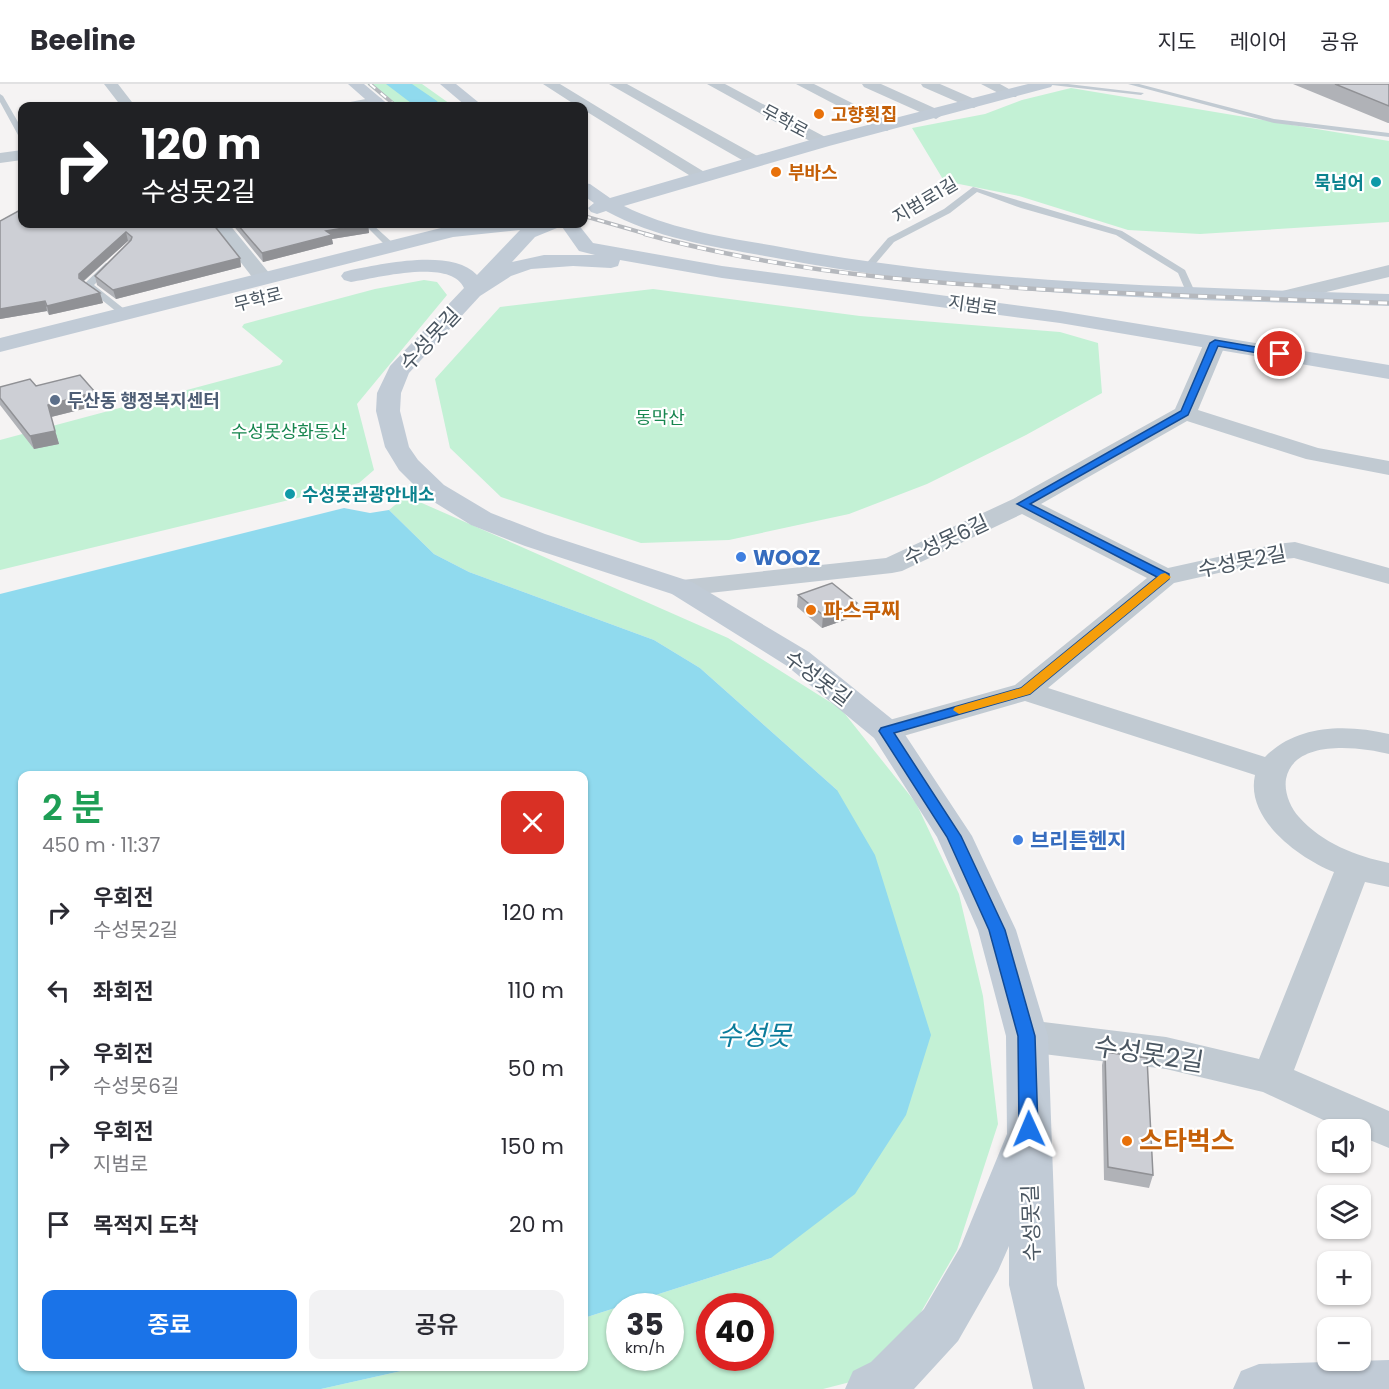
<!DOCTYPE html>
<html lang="ko">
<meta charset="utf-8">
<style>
body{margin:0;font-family:Poppins,"Noto Sans KR",sans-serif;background:#f2f2f3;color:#2b2b33;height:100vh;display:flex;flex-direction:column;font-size:22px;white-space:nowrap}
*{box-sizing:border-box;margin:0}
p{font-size:20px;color:#7c7c81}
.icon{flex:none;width:33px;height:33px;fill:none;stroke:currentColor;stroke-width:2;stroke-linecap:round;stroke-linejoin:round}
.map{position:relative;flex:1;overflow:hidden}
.panel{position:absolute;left:18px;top:687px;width:570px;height:600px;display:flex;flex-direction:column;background:#fff;border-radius:12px;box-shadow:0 2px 4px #0004}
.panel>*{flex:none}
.banner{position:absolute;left:18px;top:18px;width:570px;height:126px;border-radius:12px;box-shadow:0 2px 4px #0004;background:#202124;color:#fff;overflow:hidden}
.buttons{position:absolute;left:1317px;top:1035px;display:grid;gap:12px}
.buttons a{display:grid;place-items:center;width:54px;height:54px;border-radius:12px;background:#fff;box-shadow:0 2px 4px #0004;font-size:30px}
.speed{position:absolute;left:606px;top:1209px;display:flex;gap:12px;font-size:30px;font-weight:700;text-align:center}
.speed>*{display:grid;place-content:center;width:78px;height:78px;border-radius:50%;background:#fff;box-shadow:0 2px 4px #0004;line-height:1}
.speed small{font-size:15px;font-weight:400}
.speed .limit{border:9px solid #d22;background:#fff;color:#111}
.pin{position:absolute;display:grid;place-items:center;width:51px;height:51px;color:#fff;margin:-26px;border:3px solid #fff;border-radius:50%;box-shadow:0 2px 6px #0007}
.me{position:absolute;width:66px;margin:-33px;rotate:359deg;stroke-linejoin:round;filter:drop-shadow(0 0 4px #0008)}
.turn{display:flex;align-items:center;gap:21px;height:126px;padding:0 24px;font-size:27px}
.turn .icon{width:78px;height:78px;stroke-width:2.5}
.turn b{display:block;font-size:42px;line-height:51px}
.round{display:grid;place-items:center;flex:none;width:63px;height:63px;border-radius:12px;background:#f2f2f3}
.headline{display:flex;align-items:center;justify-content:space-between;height:102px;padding:0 24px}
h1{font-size:36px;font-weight:600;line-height:45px;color:#1e9e55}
.cta{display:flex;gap:12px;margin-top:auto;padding:12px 24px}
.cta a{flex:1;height:69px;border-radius:12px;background:#1a73e8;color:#fff;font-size:24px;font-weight:600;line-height:69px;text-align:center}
.cta a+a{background:#f2f2f3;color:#2b2b33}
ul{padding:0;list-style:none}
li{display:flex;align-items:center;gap:18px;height:78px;padding:0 24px}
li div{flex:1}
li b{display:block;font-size:22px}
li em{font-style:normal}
header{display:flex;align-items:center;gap:36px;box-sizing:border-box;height:84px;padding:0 30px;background:#fff;border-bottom:2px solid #e1e1e2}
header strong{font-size:28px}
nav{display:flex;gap:33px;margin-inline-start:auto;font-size:21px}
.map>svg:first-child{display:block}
.green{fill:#c3f1d5;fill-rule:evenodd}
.water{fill:#90daee}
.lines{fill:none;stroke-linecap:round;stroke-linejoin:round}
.river{fill:#90daee;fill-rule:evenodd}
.lane{fill:#c1cad2;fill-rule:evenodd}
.street{fill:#c1cad2;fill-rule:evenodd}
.secondary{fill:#c1cbd6;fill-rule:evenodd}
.rail-far1-casing{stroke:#b5b8bd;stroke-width:4}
.rail-casing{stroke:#b5b8bd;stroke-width:4.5}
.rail-far1{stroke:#fff;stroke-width:2;stroke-dasharray:7;stroke-linecap:butt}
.rail{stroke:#fff;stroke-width:3;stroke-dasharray:9;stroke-linecap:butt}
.wall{fill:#b0b2b7}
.shaded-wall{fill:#909195}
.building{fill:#cdcfd5;stroke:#909195;stroke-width:1.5}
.route{fill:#1a73e8;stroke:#114b97;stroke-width:1.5}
.slow{fill:#f59e0b}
.food-dot{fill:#e8710a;stroke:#fff;stroke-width:2}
.culture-dot{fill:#0f9aa8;stroke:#fff;stroke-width:2}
.service-dot{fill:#5c6f8a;stroke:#fff;stroke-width:2}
.shop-dot{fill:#3f7fe0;stroke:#fff;stroke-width:2}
.labels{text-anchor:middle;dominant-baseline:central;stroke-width:4.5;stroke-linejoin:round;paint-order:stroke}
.far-food-label{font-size:18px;font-weight:bold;fill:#c56008;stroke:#fff;text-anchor:start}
.far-street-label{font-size:18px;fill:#4a5661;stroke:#fff}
.far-culture-label{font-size:18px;font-weight:bold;fill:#0d838f;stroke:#fff;text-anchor:end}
.far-service-label{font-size:18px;font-weight:bold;fill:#4e5e75;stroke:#fff;text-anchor:start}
.far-park-label{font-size:18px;fill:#17864f;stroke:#fff}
.street-label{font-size:21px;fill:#4a5661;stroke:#fff}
.shop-label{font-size:21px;font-weight:bold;fill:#366cbe;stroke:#fff;text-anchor:start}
.food-label{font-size:21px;font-weight:bold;fill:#c56008;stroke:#fff;text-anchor:start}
.near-street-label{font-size:26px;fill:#4a5661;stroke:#fff}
.near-food-label{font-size:26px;font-weight:bold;fill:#c56008;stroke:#fff;text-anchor:start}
.near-water-label{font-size:27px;font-style:italic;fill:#0c7c9b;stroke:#fff}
</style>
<header>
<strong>Beeline</strong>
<nav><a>지도</a><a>레이어</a><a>공유</a></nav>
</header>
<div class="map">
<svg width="1389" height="1305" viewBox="0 0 1389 1305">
<rect width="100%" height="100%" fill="#f5f3f3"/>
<!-- green -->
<path class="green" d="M367 0H422L453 22H394Z
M1071 4 1389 57V138L1200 150 1128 146 1019 112 944 97 912 44 985 30 1022 16Z
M424 196 437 198 447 211 357 320 374 386 359 399 0 486V356L280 281 283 277 242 243 244 240 375 205Z
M653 205 860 232 1060 248 1098 259 1102 309 1026 351 927 400 849 430 729 456 641 459 501 413 450 364 435 295 500 223Z
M406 412 728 554 841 625 916 719 959 810 983 912 998 1040 957 1166 913 1242 862 1295 823 1305H321L419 1283 584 1282V1234L771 1174 837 706 700 584 654 556 469 488 434 470 389 426ZM620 1222H670V1274H620ZM710 1222H760V1274H710Z"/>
<!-- water -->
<path class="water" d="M344 424 370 429 389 426 434 470 469 488 654 556 700 584 837 706 875 771 931 951 906 1031 855 1110 771 1174 584 1234V692H22V1282L419 1283 321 1305H0V510Z"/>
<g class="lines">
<!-- river -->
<path class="river" d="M386 0H412L437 17 440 22H415Z"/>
<!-- lane -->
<path class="lane" d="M1043 0H1068L1144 9 1141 11Z
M1128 0H1139L1274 35 1389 49V53L1274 39Z
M0 10 3 12 22 45V53L18 51 0 18Z
M973 103 1122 147 1185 186 1195 208 1187 210 1178 189 1116 151 1021 124 977 108 950 129 894 158 871 185H865V181L888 154 944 125Z
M364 140H372L394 160V164H388Z
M106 179 114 181 94 201 128 228V232H122L83 201Z"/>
<!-- street -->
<path class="street" d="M104 0H118L135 22H121Z
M543 0H560L711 92 709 96H697L584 26V22H577Z
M609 0H627L761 74 763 77 761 80H749Z
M707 0H725L829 55 831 58 829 61H817Z
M796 0H814L892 39 895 42 887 47 882 45Z
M862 0H881L941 27 944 30 936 35 931 33 864 3Z
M921 0H940L979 17 981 20 974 24 969 23 923 3Z
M981 0H1000L1018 10 1016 13H1006Z
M376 13 381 14 383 17 381 20 370 22H343L345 19Z
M22 66V76L0 79V69Z
M211 140H229L270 190 273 194 270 198H256Z
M1389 181V193L1285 218 1278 216 1275 212 1278 208Z
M1215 253 1222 255 1226 259 1198 326 1318 364 1389 377V391L1306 375 1187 337 1041 420 1168 484 1276 460 1295 458 1389 484V500L1294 474 1276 476 1174 499 1048 604 1265 673C1297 640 1347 640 1389 650V670C1361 663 1294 654 1286 695 1284 708 1290 723 1299 733 1322 759 1356 772 1389 779V803L1365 798 1294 986 1389 1027V1064L1360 1052V1046H1345L1263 1008 1166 985 1027 968 1013 963 1007 952 1013 941 1027 936 1166 953 1259 975 1334 788C1299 774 1245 735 1255 691L1025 617 886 657 875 654 870 647 875 640 1015 601 1147 494 1022 430 902 487 892 489 682 512 672 510 668 504 672 498 682 496 886 474 1013 415 1175 325 1204 259 1208 255Z"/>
<!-- secondary -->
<path class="secondary" d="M348 0H364L390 22H373Z
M440 0H456L483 22H466Z
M1028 0H1053L1051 3 829 62 624 122C674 147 731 154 786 164 985 201 1187 203 1389 210V222C1184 215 978 213 776 174 718 163 659 156 606 127L597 130 591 128 588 124 594 119 584 112V99L590 100 610 114 817 54Z
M471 140H559L557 144 535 153 512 178 544 171H595L579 167 560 140H578L593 159 722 182 1060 227 1389 281V295L1060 239 722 194 620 176 618 182 611 184 573 182 531 185 511 192 480 212 409 289 401 309 400 327 409 363 418 376 444 401 491 429 545 450 692 498 809 568 898 640 972 752 1016 846 1048 952 1057 1201 1085 1305H1033L1009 1201V1162L998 1187 958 1257 914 1305H845L853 1287 871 1278 924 1225 961 1162 1007 1050 1006 952 978 846 937 753 874 654 787 582 672 510 525 462 471 441 426 413 399 386 385 363 376 327 377 309 390 282 464 204C451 174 377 194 351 198L344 196 341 192 344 188 351 186C383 180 452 164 477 191L520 146 453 153 0 268V254L453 141Z
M1389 1276V1305H1233L1241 1287 1259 1280Z"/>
<!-- rail-far1 casing -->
<g class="rail-far1-casing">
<path id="rail-far1" d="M370 0 396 22
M584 132 650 151"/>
</g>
<!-- rail casing -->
<g class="rail-casing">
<path id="rail" d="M645 150C801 193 960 202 1121 209 1210 213 1300 216 1389 219"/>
</g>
<!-- rail-far1 -->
<use href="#rail-far1" class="rail-far1"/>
<!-- rail -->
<use href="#rail" class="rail"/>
</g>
<!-- wall -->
<path class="wall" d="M1293 0H1389V39H1388Z
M0 137 213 140 240 174 241 183 116 215 97 201 95 192 129 158 128 157 84 197 100 209 103 219 49 231 47 227 0 235Z
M232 140H368L369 149 332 155 333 160 263 178Z
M36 302 95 308 99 321 51 333 59 360 34 365 0 321V303Z
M798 511 856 532 822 544 797 523Z
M1105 968 1153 1091 1149 1104 1104 1096 1102 981Z"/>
<!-- shaded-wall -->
<path class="shaded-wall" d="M368 140 369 149 332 155 333 160 263 178 262 169 326 147Z
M126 148 128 157 81 199 79 190Z
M240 174 241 183 116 215 113 206Z
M100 209 103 219 49 231 47 222Z
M45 217 47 227 0 235V225Z
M95 308 99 321 51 333 59 360 34 365 30 352 48 321Z
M857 519 856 532 822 544 823 531Z"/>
<!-- building -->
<path class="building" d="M1335 0H1389V22Z
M22 125V140H213L240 174 113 206 95 192 131 156 132 153 126 148 79 190V194L100 209 47 222 45 217 0 225V137Z
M237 140H368L326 147 332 151 262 169Z
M80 291 95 308 48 321 55 347 30 352 0 314V303L30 295 36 302Z
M832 499 857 519 823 531 798 511Z
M1105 968 1147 974 1153 1091 1108 1083Z"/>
<!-- route -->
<path class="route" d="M1215 256 1280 267 1285 270 1280 273 1218 262 1188 331 1030 420 1169 490V495L1030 610 894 649 961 752 1005 846 1035 952 1038 1045 1035 1050 1029 1052 1022 1050 1019 1045 1018 952 989 846 947 753 879 647 881 644 1021 604 1157 493 1017 420 1181 327 1210 259Z"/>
<!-- slow -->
<path class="slow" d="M1165 489 1171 493 1169 495 1030 610 959 630 953 626 955 623 1021 604 1161 490Z"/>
<!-- markers -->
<g class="food-dot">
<circle cx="819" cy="30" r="6"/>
<circle cx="776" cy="88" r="6"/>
<circle cx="811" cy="526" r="6"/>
<circle cx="1127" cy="1057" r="6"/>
</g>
<g class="culture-dot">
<circle cx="1376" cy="98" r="6"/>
<circle cx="290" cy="410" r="6"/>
</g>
<circle class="service-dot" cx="55" cy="316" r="6"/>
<g class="shop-dot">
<circle cx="741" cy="473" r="6"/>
<circle cx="1018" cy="756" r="6"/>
</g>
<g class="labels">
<!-- far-food labels -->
<g class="far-food-label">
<text x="831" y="30">고향횟집</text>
<text x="788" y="88">부바스</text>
</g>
<!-- far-street labels -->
<g class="far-street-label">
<text transform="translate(785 37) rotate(28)">무학로</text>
<text transform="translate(925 116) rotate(-31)">지범로1길</text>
<text transform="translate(258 215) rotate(-14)">무학로</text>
<text transform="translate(973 221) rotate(8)">지범로</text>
</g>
<!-- far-culture labels -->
<g class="far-culture-label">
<text x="1364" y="98">묵넘어</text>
<text x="302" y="410" text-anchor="start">수성못관광안내소</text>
</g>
<!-- far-service labels -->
<g class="far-service-label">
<text x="67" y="316">두산동 행정복지센터</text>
</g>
<!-- far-park labels -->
<g class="far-park-label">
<text x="660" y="333">동막산</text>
<text x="289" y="347">수성못상화동산</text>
</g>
<!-- street labels -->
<g class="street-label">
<text transform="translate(430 255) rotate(-47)">수성못길</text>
<text transform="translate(946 456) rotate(-25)">수성못6길</text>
<text transform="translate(1242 477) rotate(-11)">수성못2길</text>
<text transform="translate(818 594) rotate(37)">수성못길</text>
<text transform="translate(1031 1139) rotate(-92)">수성못길</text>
</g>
<!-- shop labels -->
<g class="shop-label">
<text x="753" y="473">WOOZ</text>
<text x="1030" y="756">브리튼헨지</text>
</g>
<!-- food labels -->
<g class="food-label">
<text x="823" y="526">파스쿠찌</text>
</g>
<!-- near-street labels -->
<g class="near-street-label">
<text transform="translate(1149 970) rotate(9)">수성못2길</text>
</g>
<!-- near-food labels -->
<g class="near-food-label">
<text x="1139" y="1057">스타벅스</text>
</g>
<!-- near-water labels -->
<g class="near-water-label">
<text x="754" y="951">수성못</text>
</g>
</g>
</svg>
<div class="buttons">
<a><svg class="icon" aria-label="sound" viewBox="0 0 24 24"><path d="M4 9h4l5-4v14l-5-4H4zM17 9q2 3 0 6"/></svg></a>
<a><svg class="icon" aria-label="layers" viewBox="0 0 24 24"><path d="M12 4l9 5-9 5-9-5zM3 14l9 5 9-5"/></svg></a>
<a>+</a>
<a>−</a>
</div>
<div class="speed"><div>35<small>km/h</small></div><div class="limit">40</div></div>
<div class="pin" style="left:1280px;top:270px;background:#d93025"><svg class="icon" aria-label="arrive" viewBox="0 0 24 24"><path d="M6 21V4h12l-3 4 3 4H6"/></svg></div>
<svg class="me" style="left:1029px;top:1045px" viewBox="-20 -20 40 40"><path d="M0-17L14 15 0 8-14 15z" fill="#1a73e8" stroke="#fff" stroke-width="4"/></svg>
<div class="banner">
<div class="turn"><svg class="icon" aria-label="right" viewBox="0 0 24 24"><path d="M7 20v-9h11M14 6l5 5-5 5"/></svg><div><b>120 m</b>수성못2길</div></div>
</div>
<section class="panel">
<div class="headline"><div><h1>2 분</h1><p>450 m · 11:37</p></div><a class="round" style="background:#d93025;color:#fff"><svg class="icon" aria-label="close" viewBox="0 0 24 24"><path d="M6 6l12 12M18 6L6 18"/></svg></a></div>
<ul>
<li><svg class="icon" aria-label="right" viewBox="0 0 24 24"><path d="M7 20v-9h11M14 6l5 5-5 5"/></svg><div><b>우회전</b><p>수성못2길</p></div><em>120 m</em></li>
<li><svg class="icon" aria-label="left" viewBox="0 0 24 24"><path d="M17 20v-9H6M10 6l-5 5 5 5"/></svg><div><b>좌회전</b></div><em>110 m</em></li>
<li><svg class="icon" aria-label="right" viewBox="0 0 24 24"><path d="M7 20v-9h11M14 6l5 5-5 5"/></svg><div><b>우회전</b><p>수성못6길</p></div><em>50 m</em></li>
<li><svg class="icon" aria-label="right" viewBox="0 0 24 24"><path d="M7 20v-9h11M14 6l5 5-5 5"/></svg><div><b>우회전</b><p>지범로</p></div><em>150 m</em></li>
<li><svg class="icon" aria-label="arrive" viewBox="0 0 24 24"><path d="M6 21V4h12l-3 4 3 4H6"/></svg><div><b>목적지 도착</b></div><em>20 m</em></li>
</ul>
<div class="cta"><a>종료</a><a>공유</a></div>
</section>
</div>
